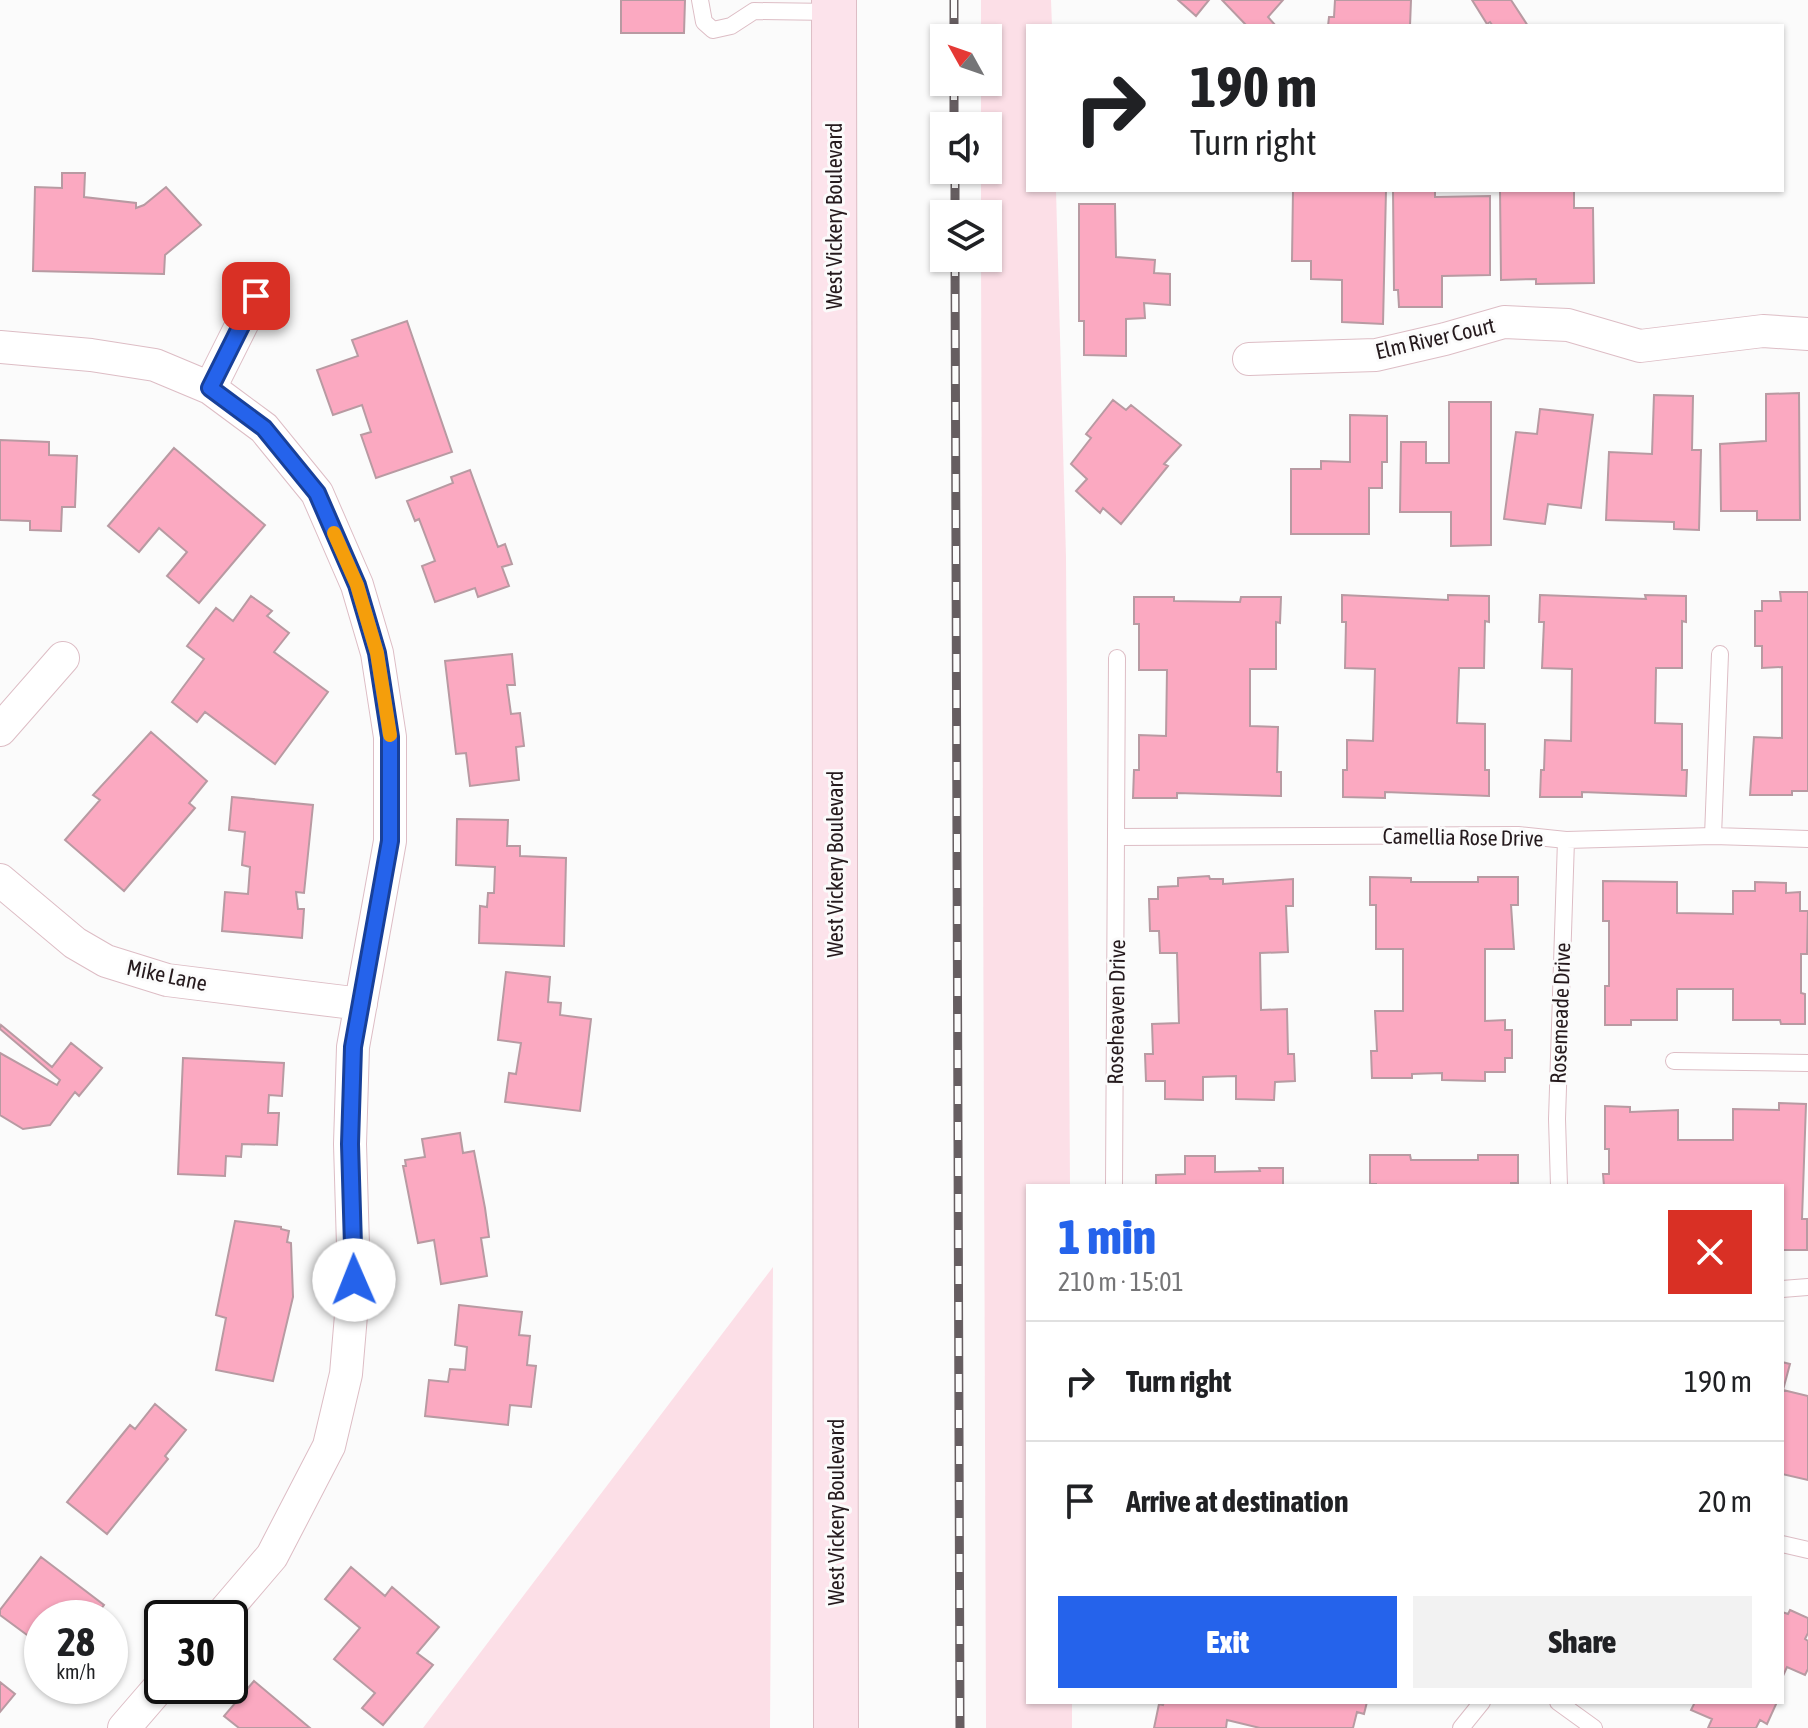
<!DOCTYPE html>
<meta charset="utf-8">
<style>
body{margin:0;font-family:"Asap Condensed",sans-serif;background:#f2f2f2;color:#202124;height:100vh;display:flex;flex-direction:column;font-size:30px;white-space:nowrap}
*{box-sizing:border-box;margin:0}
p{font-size:26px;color:#757577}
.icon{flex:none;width:44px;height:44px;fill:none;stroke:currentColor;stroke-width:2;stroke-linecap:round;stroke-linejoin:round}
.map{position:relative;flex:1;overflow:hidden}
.drawer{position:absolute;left:1026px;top:1184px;width:758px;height:520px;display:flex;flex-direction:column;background:#fff;border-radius:0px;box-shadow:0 2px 6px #0004}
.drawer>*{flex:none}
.guide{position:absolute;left:1026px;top:24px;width:758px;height:168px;border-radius:0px;box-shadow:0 2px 6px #0004;background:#fff;color:#202124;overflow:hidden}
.needle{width:52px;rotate:310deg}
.controls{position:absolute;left:930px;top:24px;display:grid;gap:16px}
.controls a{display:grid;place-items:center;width:72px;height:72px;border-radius:0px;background:#fff;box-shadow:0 2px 6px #0004;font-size:40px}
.speed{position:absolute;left:24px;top:1600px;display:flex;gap:16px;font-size:40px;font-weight:700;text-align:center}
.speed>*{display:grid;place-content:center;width:104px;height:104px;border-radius:50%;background:#fff;box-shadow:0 2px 6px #0004;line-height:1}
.speed small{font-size:20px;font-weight:400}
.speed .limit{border:4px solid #111;border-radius:12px;background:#fff;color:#111}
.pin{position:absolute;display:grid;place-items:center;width:68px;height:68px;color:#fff;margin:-34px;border-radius:16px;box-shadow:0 4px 12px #0006}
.me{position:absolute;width:88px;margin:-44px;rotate:359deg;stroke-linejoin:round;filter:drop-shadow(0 0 6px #0008)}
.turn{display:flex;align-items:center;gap:28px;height:168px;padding:0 32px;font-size:36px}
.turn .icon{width:104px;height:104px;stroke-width:2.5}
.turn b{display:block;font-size:56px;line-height:68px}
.round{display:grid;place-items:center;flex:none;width:84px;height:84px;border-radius:0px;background:#f2f2f2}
.headline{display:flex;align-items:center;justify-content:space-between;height:136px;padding:0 32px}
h1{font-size:48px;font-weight:800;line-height:60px;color:#2563eb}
.cta{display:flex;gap:16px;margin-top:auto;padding:16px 32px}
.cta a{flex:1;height:92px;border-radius:0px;background:#2563eb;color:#fff;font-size:32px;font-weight:800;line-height:92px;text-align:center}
.cta a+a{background:#f2f2f2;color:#202124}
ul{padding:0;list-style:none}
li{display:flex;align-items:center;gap:24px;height:120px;padding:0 32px;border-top:2px solid #e0e0e0}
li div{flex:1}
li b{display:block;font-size:30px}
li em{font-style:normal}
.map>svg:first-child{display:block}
.green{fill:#fcdfe7}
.building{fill:#fba9c1;stroke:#b89aa2;stroke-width:2}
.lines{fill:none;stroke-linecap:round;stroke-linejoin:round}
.lane-casing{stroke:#ddbdc5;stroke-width:18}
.street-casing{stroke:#ddbdc5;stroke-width:34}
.secondary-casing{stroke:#ddbdc5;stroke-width:46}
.lane{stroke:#fff;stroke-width:16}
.street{stroke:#fff;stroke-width:32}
.secondary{stroke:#fce3eb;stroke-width:44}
.rail-casing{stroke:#665e61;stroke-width:9}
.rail{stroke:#fbfbfb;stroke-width:6;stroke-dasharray:18;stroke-linecap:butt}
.route-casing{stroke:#184099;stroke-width:20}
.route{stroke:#2563eb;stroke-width:14}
.slow{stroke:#f59e0b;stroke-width:14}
.labels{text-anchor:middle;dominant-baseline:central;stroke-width:6;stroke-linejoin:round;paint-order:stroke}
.street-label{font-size:22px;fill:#251a1d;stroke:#fbfbfb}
</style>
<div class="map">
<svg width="1808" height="1728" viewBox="0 0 1808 1728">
<rect width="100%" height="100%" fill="#fbfbfb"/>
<!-- green -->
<path class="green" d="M981 0H1051L1052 26H1028V190H1056L1066 557 1070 1186H1028V1702H1072V1728H986L981 258H988V214H981V170H988V126H981V82H988V38H981Z
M773 1267 770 1728H423Z"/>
<!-- building -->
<path class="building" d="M621 0H685L684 33H621Z
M1178 0H1209L1196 16Z
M1222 0H1283L1268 17 1276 26H1247Z
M1335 0H1411L1410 26H1328L1329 17H1334Z
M1472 0H1511L1528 26H1493L1490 22 1487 24Z
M62 173H85L84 197 136 203V208L144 205 166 187 201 225 165 255 164 274 33 271 35 187 62 188Z
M1293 190H1386L1383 324 1342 322V280L1311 279V261H1292Z
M1393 190H1435V197L1490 196V275L1442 276V307H1399L1398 290H1394Z
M1500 190H1574V208H1593L1594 283 1536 284V279L1501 280Z
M1079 204H1115L1116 257 1155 260 1154 273 1170 274V305L1144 303 1145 318 1126 319V356L1084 355V321H1079Z
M407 321 452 452 376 478 361 435 371 432 362 405 333 415 317 370 358 356 352 340Z
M1799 393 1800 520H1757V511H1721L1720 444 1766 441V394Z
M1654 395 1693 396 1692 450H1701L1699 530 1674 529V522L1606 520 1609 452 1652 454Z
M1113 400 1126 410 1131 405 1181 445 1164 464 1168 466 1121 524 1103 508 1100 513 1076 491 1087 479 1071 464 1091 438 1086 434Z
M1449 402H1491V545L1451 546V512H1400L1401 442H1426V463H1449Z
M1540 409 1593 415 1581 508 1548 504 1545 524 1504 519 1516 432 1537 434Z
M1350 415 1387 416V462H1382V488H1369V534H1291V469H1321V461L1350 462Z
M0 440 49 442V455L77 456 75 507H62L61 531 30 530V521L0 520Z
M174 448 265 525 199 603 167 576 187 552 159 528 139 552 108 526Z
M470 470 498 547 505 544 512 564 502 567 509 586 478 597 475 588 435 602 422 566 435 561 419 519 415 521 407 501 453 483 451 477Z
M1780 592H1808V791H1792V795H1750L1754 737 1782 738V667L1762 668V646H1755V611H1762V601H1781Z
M1342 595 1448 600V595L1489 596V622L1485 621 1484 668H1459L1457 723 1485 724V770H1489V796L1385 792V798L1343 797V770H1347V740L1373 741 1375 669 1345 668 1346 622H1342Z
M1540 595 1646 599 1645 595 1686 596V622L1682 621V668H1656L1655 723 1682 724V770H1687L1686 796 1582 792V797H1540L1541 770H1544L1545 740 1571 741 1572 669 1542 668 1544 622H1539Z
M251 596 272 611 267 616 289 633 274 652 328 692 275 764 205 712 197 722 172 702 204 659 187 646 216 608 233 621Z
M1134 597H1174V601L1240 602 1241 597H1281L1280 623 1276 622V669H1250V726L1278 727 1277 772H1281V796L1177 793V798H1133L1134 770H1139V735L1166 736 1167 670H1139V624H1134Z
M512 654 515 685H507L511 714 520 713 524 746 516 747 519 780 470 786 466 753 456 754 445 661Z
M151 732 207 781 189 803 195 808 124 891 65 840 100 800 93 795Z
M232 797 313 805 304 893 296 892 298 909H304L302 938 222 931 225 892 248 894 250 867 242 865 245 832 229 830Z
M457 819 508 820 507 846H520V856L566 858 564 946 479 943 480 906 487 907 488 893H494L495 867 456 865Z
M1209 876 1210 879H1223V884L1293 879V906H1286L1288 952 1260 953 1261 1010 1287 1009 1288 1054H1294L1295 1081 1275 1082 1274 1100 1236 1099V1076L1203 1077V1100L1165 1099V1081H1146L1145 1054H1153L1152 1024 1179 1023 1177 953H1160L1159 931H1150L1149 899H1158V887L1178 886V878Z
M1370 877 1411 878V882H1478V877H1518V905H1511L1514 949H1485V1021L1505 1020V1030H1512V1058H1505V1072H1485V1081L1442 1080V1073L1412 1074V1078H1372L1371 1051H1377L1375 1011H1403V949H1376V905H1370Z
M1603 881 1677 882V913L1733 914V891H1755V882L1786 883V893L1800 892V911H1808L1807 954H1801V993L1805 994V1024H1781L1780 1020H1733V989H1677V1020H1631V1025H1605V986H1609V921H1603Z
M506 972 550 977 548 1002 561 1003 560 1015 591 1019 580 1111 505 1102 509 1073 516 1074 521 1043 498 1040Z
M1 1025 52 1067 71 1043 102 1068 79 1096 75 1092 50 1125 23 1129 0 1115V1053L57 1085 60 1080 0 1029Z
M183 1058 284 1063 282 1096 269 1095 268 1113H279L277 1145 242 1144 241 1157 226 1156 225 1176 178 1174Z
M1779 1103 1806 1104 1802 1219H1807V1250H1782V1186H1604L1603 1174H1609V1149H1605V1106L1630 1107V1112L1678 1110V1140H1733V1109L1779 1110Z
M460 1133 463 1153 474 1151 485 1208 489 1237 481 1238 487 1276 441 1284 434 1240 418 1243 403 1166H406L405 1160 425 1157 422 1139Z
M1370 1155H1410L1411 1160H1478V1155H1518V1183H1511V1186H1376V1184H1370Z
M1185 1156H1215V1172L1260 1171 1259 1168H1283V1186H1156V1175L1185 1174Z
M235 1221 281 1227V1229L289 1231 287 1242 291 1243 293 1297 273 1381 216 1370 226 1318 216 1315Z
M459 1305 522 1312 519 1335 530 1336 527 1365 536 1366 531 1407 510 1405 508 1425 425 1416 429 1380 448 1382 450 1369 465 1370 467 1347 455 1345Z
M1782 1362 1790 1364 1783 1390 1808 1396V1480L1782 1474Z
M155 1404 186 1430 165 1456 168 1459 107 1534 67 1502 130 1425 135 1429Z
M41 1557 104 1605 94 1618H42V1646L0 1615V1610Z
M351 1567 385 1596 392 1587 439 1627 417 1653 433 1665 383 1725 362 1708 375 1693 334 1659 360 1628 325 1599Z
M1790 1610 1808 1618V1633L1805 1639 1808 1641V1669L1805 1675 1787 1667 1782 1678V1612L1788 1614Z
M254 1681 310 1728H239L224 1716Z
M0 1682 15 1694 0 1712Z
M1164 1702H1367L1364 1714 1357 1712 1353 1728H1260L1227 1720 1226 1728H1154L1159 1704 1163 1705Z
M1695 1702H1777L1767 1724 1760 1720 1756 1728H1708L1712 1719 1691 1710Z"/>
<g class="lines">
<!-- lane casing -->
<g class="lane-casing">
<path id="lane" d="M700 0 704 22 713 30 731 26 754 11 832 12
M1713 836 1720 654
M1118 837 1518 835 1566 840 1713 836 1808 839
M1674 1061 1808 1063
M1114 1186 1117 658
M1559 1186 1557 1119 1566 840
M1782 1289 1808 1287
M1782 1544 1808 1550
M1558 1702 1594 1728
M1461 1728 1482 1702"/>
</g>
<!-- street casing -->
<g class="street-casing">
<path id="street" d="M0 347 91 355 155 365 210 388 264 428 317 493 357 585 377 653 390 737V841L353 1047 350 1144 354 1280 346 1374 329 1446 272 1556 219 1618
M1249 359 1376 355 1445 339 1504 322 1568 325 1640 346 1763 331 1808 334
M210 388 256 296
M0 730 63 658
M0 880 75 943 106 961 167 980 361 1004
M124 1728 162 1684"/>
</g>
<!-- secondary casing -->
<g class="secondary-casing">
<path id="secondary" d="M834 0 836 1728"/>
</g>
<!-- lane -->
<use href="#lane" class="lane"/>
<!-- street -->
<use href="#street" class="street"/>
<!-- secondary -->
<use href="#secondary" class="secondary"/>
<!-- rail casing -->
<g class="rail-casing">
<path id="rail" d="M954 0V38
M954 82V126
M955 170V214
M955 258 960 1728"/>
</g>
<!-- rail -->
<use href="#rail" class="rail"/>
</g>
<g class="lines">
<!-- route casing -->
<g class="route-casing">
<path id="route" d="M256 296 210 388 264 428 317 493 357 585 377 653 390 737V841L353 1047 350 1144 354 1280"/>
</g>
<!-- route -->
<use href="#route" class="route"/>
<!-- slow -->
<path class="slow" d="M334 533 357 585 377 653 390 735"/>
</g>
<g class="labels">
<!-- street labels -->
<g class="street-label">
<text transform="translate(834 216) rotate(-90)">West Vickery Boulevard</text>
<text transform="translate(1435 338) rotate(-13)">Elm River Court</text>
<text transform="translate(1463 837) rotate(1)">Camellia Rose Drive</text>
<text transform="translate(835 864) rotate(-90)">West Vickery Boulevard</text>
<text transform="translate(167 975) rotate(12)">Mike Lane</text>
<text transform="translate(1116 1012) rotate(-89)">Roseheaven Drive</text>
<text transform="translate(1560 1013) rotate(-88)">Rosemeade Drive</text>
<text transform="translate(836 1512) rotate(-90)">West Vickery Boulevard</text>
</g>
</g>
</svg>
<div class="controls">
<a><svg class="needle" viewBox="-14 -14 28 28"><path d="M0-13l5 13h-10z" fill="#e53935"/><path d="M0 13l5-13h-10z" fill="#757577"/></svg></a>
<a><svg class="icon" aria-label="sound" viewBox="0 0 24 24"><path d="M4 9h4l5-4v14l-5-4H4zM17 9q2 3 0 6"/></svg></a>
<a><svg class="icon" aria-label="layers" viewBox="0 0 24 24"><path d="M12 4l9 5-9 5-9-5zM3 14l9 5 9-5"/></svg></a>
</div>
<div class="speed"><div>28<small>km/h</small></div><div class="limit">30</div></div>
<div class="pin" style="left:256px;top:296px;background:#d93025"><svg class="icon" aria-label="arrive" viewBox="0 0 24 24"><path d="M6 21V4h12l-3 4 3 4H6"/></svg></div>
<svg class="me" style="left:354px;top:1280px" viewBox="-20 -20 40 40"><circle r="19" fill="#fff"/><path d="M0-13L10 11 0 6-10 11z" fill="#2563eb"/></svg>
<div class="guide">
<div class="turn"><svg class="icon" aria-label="right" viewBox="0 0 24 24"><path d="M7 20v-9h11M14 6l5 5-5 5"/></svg><div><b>190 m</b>Turn right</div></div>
</div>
<section class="drawer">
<div class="headline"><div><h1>1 min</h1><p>210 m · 15:01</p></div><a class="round" style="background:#d93025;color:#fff"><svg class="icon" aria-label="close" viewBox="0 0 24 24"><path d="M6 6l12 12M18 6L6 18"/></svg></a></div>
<ul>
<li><svg class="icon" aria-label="right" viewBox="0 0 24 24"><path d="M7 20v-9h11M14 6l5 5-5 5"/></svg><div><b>Turn right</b></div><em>190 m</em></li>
<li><svg class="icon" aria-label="arrive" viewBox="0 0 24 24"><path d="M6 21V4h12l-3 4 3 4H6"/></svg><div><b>Arrive at destination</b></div><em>20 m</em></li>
</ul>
<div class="cta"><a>Exit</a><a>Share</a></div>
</section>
</div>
